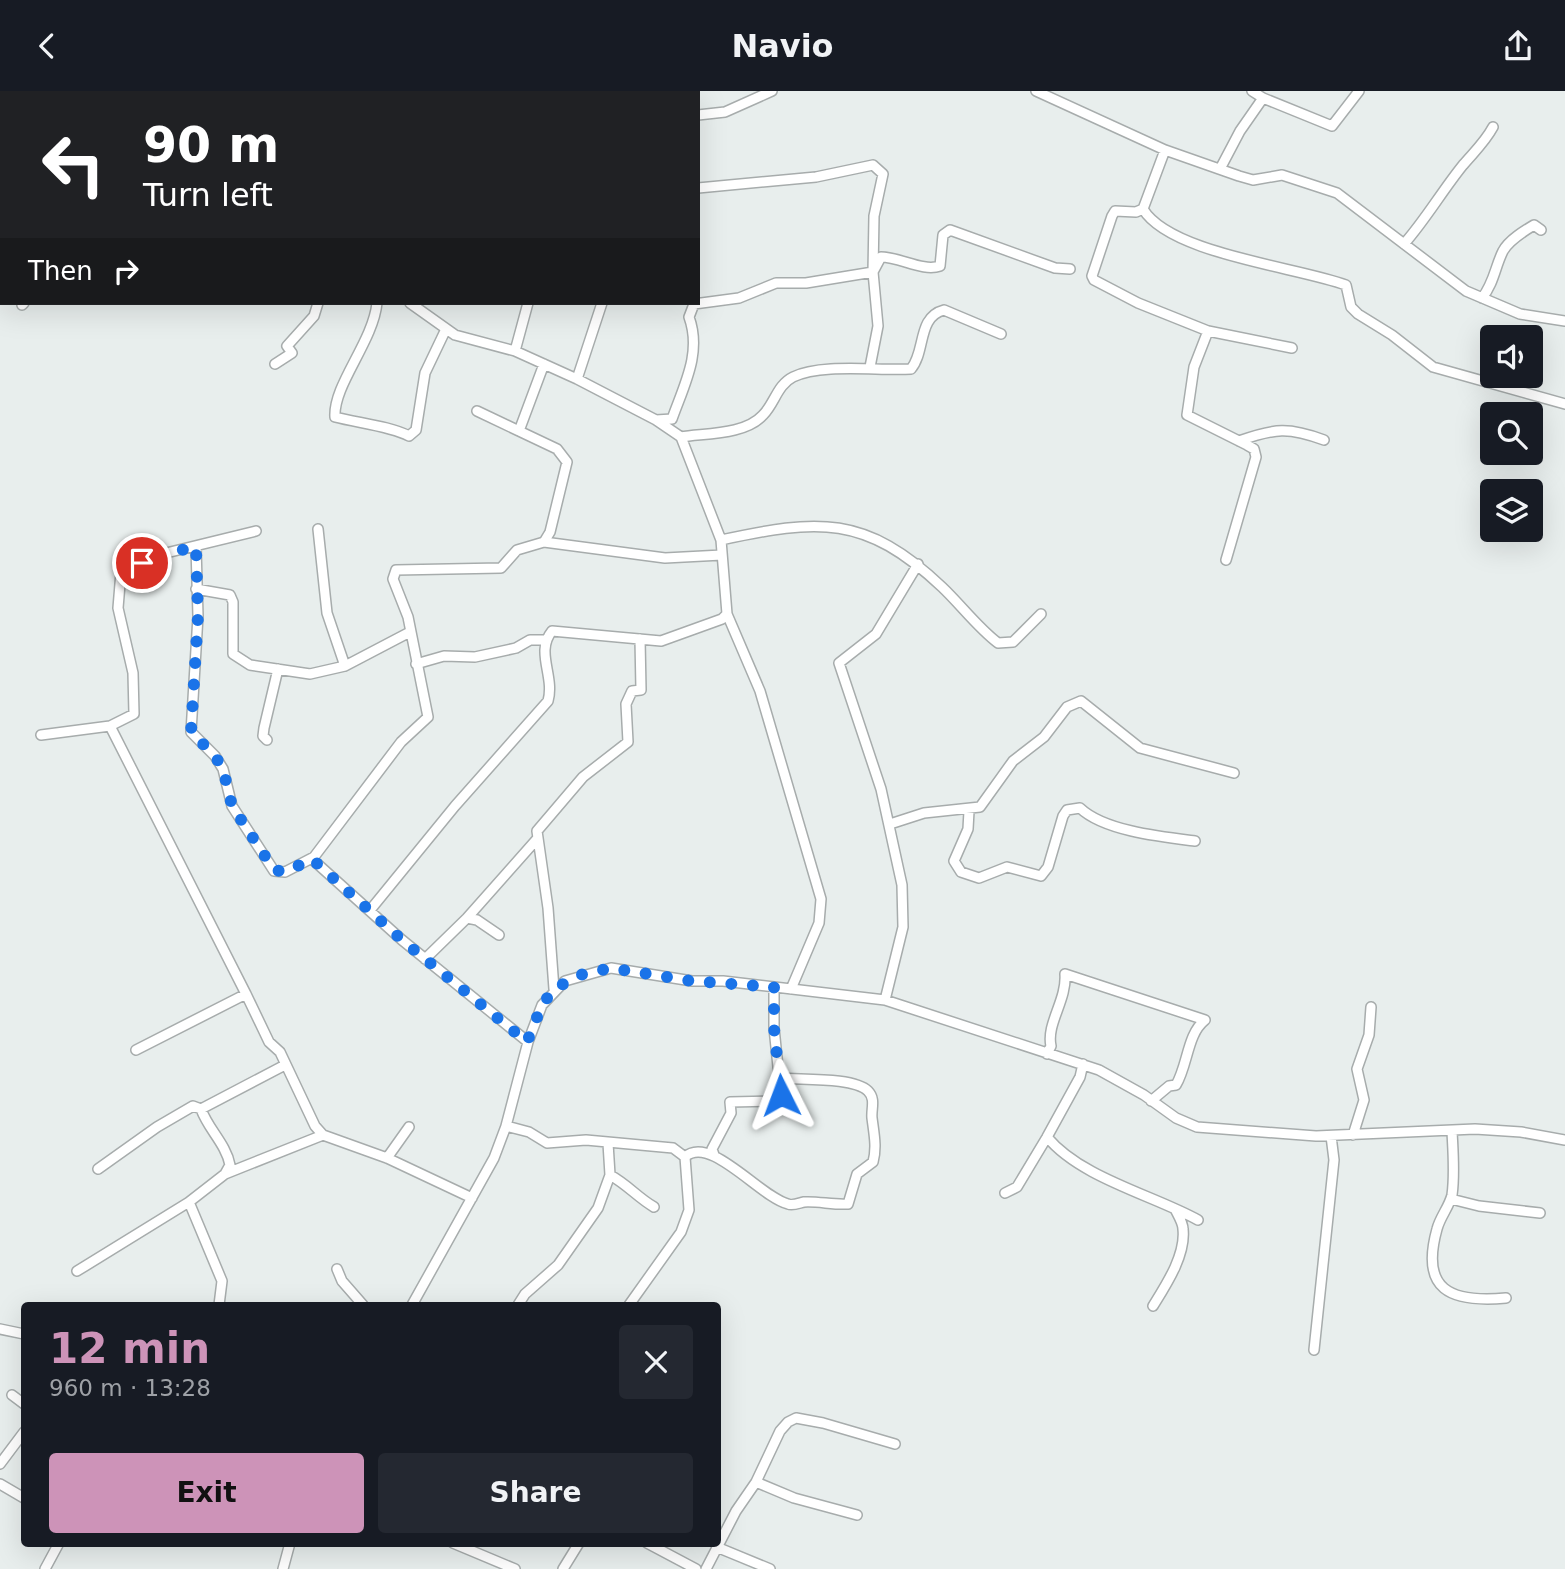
<!DOCTYPE html>
<meta charset="utf-8">
<style>
body{margin:0;font-family:"DejaVu Sans",sans-serif;background:#242831;color:#f1f3f6;height:100vh;display:flex;flex-direction:column;font-size:26px;white-space:nowrap}
*{box-sizing:border-box;margin:0}
p{font-size:23px;color:#9ea1a6}
.icon{flex:none;width:38px;height:38px;fill:none;stroke:currentColor;stroke-width:2;stroke-linecap:round;stroke-linejoin:round}
.map{position:relative;flex:1;overflow:hidden}
.panel{position:absolute;left:21px;top:1211px;width:700px;height:245px;display:flex;flex-direction:column;background:#171b24;border-radius:7px;box-shadow:0 7px 28px #0002}
.panel>*{flex:none}
.banner{position:absolute;left:0px;top:0px;width:700px;height:214px;box-shadow:0 7px 28px #0002;background:#202124;color:#fff;overflow:hidden}
.buttons{position:absolute;left:1480px;top:234px;display:grid;gap:14px}
.buttons a{display:grid;place-items:center;width:63px;height:63px;border-radius:7px;background:#171b24;box-shadow:0 7px 28px #0002;font-size:35px}
.pin{position:absolute;display:grid;place-items:center;width:60px;height:60px;color:#fff;margin:-30px;border:4px solid #fff;border-radius:50%;box-shadow:0 2px 7px #0007}
.me{position:absolute;width:77px;margin:-38px;rotate:357deg;stroke-linejoin:round;filter:drop-shadow(0 0 5px #0008)}
.turn{display:flex;align-items:center;gap:24px;height:147px;padding:0 28px;font-size:32px}
.turn .icon{width:91px;height:91px;stroke-width:2.5}
.turn b{display:block;font-size:49px;line-height:60px}
.then{display:flex;align-items:center;height:66px;padding:0 28px;background:#0003;gap:14px;font-size:26px}
.round{display:grid;place-items:center;flex:none;width:74px;height:74px;border-radius:7px;background:#242831}
.summary{display:flex;align-items:center;justify-content:space-between;height:119px;padding:0 28px}
h1{font-size:42px;font-weight:600;line-height:52px;color:#cd93b8}
.action{display:flex;gap:14px;margin-top:auto;padding:14px 28px}
.action a{flex:1;height:80px;border-radius:7px;background:#cd93b8;color:#111;font-size:28px;font-weight:600;line-height:80px;text-align:center}
.action a+a{background:#242831;color:#f1f3f6}
header{display:flex;justify-content:space-between;align-items:center;height:91px;padding:0 28px;background:#171b24;font-size:32px;font-weight:600}
.map>svg:first-child{display:block}
.lines{fill:none;stroke-linecap:round;stroke-linejoin:round}
.minor-casing{stroke:#a7acac;stroke-width:12}
.minor{stroke:#fff;stroke-width:9}
.route{stroke:#1a73e8;stroke-width:12;stroke-dasharray:0 21.6}
</style>
<header><svg class="icon" aria-label="back" viewBox="0 0 24 24"><path d="M15 5l-7 7 7 7"/></svg>Navio<svg class="icon" aria-label="share" viewBox="0 0 24 24"><path d="M12 15V3M7 8l5-5 5 5M5 13v7h14v-7"/></svg></header>
<div class="map">
<svg width="1565" height="1478" viewBox="0 0 1565 1478">
<rect width="100%" height="100%" fill="#e8eeed"/>
<g class="lines">
<!-- minor casing -->
<g class="minor-casing">
<path id="minor" d="M408 0 409 2
M589 0 590 2
M1036 0 1165 59 1239 85 1253 89 1282 84 1337 102 1466 200 1520 223 1565 230
M1252 0 1263 7 1332 35 1359 0
M698 24 725 21 772 0
M1165 59 1143 118 1136 121 1115 120 1112 125 1092 185 1094 189 1138 212 1208 240 1194 276 1187 324 1247 354 1254 358 1256 366 1226 469
M0 62H2
M1220 78 1240 40 1263 7
M698 97 816 86 873 74 883 83 874 125 873 181 878 235 870 276
M1143 118C1170 163 1298 176 1346 194L1351 216 1358 223 1392 244 1433 276 1565 313
M1404 153C1426 128 1442 100 1463 74 1474 61 1485 51 1493 36
M1482 207C1494 192 1495 176 1503 160 1509 149 1524 140 1534 134L1541 139
M377 212C373 251 333 294 335 326 358 332 390 335 409 345L416 339 425 282 446 238
M22 214 24 212
M1208 240 1292 257
M515 260 528 212
M275 273 292 262 287 255 314 225 318 212
M577 288 602 212
M477 320 519 340 544 273
M656 329 672 328C684 294 702 262 689 226L694 213 739 207 776 192H806L873 181 881 166C900 166 923 181 940 175L943 144 950 139 1055 177 1070 178
M681 346C705 342 745 344 763 324 775 312 777 294 793 286 822 272 878 280 911 278 926 260 917 226 944 219L1001 243
M1239 350C1275 337 1289 336 1324 349
M318 438 327 522 345 575
M721 449C818 428 865 423 942 496 961 514 978 537 998 552L1013 551 1041 523
M544 451 665 467 722 464
M196 456 198 525 191 641 215 665 223 678 232 715 274 780 285 781 314 766 401 651 428 626 408 526 393 488 396 479 501 477 517 459 544 451 550 441 567 371 557 358 519 340
M196 498 230 504 233 511V563L250 574 310 583 345 575 408 542
M727 523 760 600 821 808 819 832 791 898
M416 573 444 565 475 566 516 557 530 549H544
M41 644 110 635
M267 649 263 645 264 637 278 578
M969 720 968 738 954 770 961 781 979 787 1007 776 1041 785 1048 776 1063 725 1067 719 1080 717C1104 740 1162 746 1195 750
M890 733 924 722 980 716 1013 670 1044 646 1067 616 1081 610 1140 657 1234 682
M312 768 402 849 528 951
M371 818 455 715 548 610C555 585 535 561 552 540L661 550 722 528 727 523 721 449 681 346 656 329 577 288 515 260 455 244 410 212
M467 827 477 829 499 844
M425 868 467 827 537 748
M554 898 548 817 537 740 583 686 628 651 626 613 632 600 641 599 640 548
M246 903 110 635 134 623 133 582 118 517 121 481 162 463 256 440
M885 909 903 836 902 794 881 698 839 572 876 543 918 473
M136 959 246 903 269 951 280 961 315 1035 323 1044 387 1067 472 1107
M1047 963 1051 955C1046 933 1067 909 1065 883L1205 929C1187 943 1188 974 1176 994L1169 995 1151 1010
M201 1018C208 1038 226 1053 230 1074L225 1083 189 1111 222 1190 219 1214
M506 1035 529 1041 547 1052 586 1049 673 1057 685 1066 689 1119 681 1141 629 1214
M1452 1040C1453 1061 1455 1083 1452 1104 1449 1116 1440 1126 1437 1138 1420 1199 1450 1212 1506 1207
M1353 1044 1364 1009 1357 978 1369 944 1371 916
M1047 1046C1081 1087 1153 1104 1198 1129
M714 1064 712 1058 731 1022 730 1011 776 1010 781 1005 774 937V896
M685 1066C710 1043 760 1106 788 1113 793 1115 799 1112 804 1111 818 1110 833 1114 848 1113L857 1083 873 1071C877 1056 874 1043 872 1027 871 1018 876 1008 868 1000 854 986 801 989 781 987
M387 1067 409 1036
M98 1078 157 1036 193 1015 201 1018 285 974
M225 1083 323 1044
M610 1084C628 1094 637 1106 654 1116
M1005 1102 1017 1096 1047 1046 1080 986 1083 973
M1451 1108 1479 1115 1540 1122
M337 1178 342 1190 363 1214
M77 1180 189 1111
M412 1214 494 1067 506 1035 528 951 542 914 565 890 611 877 692 890H723L885 909 1099 979 1144 1004 1176 1027 1197 1036 1316 1045 1475 1038 1521 1041 1565 1049
M518 1214 525 1203 558 1174 598 1117 610 1084 608 1052
M1153 1215C1166 1194 1186 1164 1183 1138 1183 1132 1178 1124 1175 1118
M0 1238 24 1243
M1314 1259 1334 1069 1331 1045
M12 1304 24 1313
M0 1373 24 1341
M756 1391 794 1407 857 1424
M0 1393 24 1407
M453 1452 515 1478
M647 1452 696 1478
M719 1457 770 1478
M45 1478 59 1452
M283 1478 290 1452
M563 1478 579 1452
M706 1478 736 1420 756 1391 780 1340 788 1331 796 1327 823 1332 895 1353"/>
</g>
<!-- minor -->
<use href="#minor" class="minor"/>
</g>
<g class="lines">
<!-- route -->
<path class="route" d="M142 472 162 463 196 456 198 525 191 641 215 665 223 678 232 715 274 779 285 781 312 768 402 849 527 951 542 914 554 898 580 884 611 877 692 890 774 896V937L781 1004"/>
</g>
</svg>
<div class="buttons">
<a><svg class="icon" aria-label="sound" viewBox="0 0 24 24"><path d="M4 9h4l5-4v14l-5-4H4zM17 9q2 3 0 6"/></svg></a>
<a><svg class="icon" aria-label="search" viewBox="0 0 24 24"><circle cx="10" cy="10" r="6"/><path d="M15 15l6 6"/></svg></a>
<a><svg class="icon" aria-label="layers" viewBox="0 0 24 24"><path d="M12 4l9 5-9 5-9-5zM3 14l9 5 9-5"/></svg></a>
</div>
<div class="pin" style="left:142px;top:472px;background:#d93025"><svg class="icon" aria-label="arrive" viewBox="0 0 24 24"><path d="M6 21V4h12l-3 4 3 4H6"/></svg></div>
<svg class="me" style="left:781px;top:1004px" viewBox="-20 -20 40 40"><path d="M0-17L14 15 0 8-14 15z" fill="#1a73e8" stroke="#fff" stroke-width="4"/></svg>
<div class="banner">
<div class="turn"><svg class="icon" aria-label="left" viewBox="0 0 24 24"><path d="M17 20v-9H6M10 6l-5 5 5 5"/></svg><div><b>90 m</b>Turn left</div></div>
<div class="then">Then<svg class="icon" aria-label="right" viewBox="0 0 24 24"><path d="M7 20v-9h11M14 6l5 5-5 5"/></svg></div>
</div>
<section class="panel">
<div class="summary"><div><h1>12 min</h1><p>960 m · 13:28</p></div><a class="round"><svg class="icon" aria-label="close" viewBox="0 0 24 24"><path d="M6 6l12 12M18 6L6 18"/></svg></a></div>
<div class="action"><a>Exit</a><a>Share</a></div>
</section>
</div>
